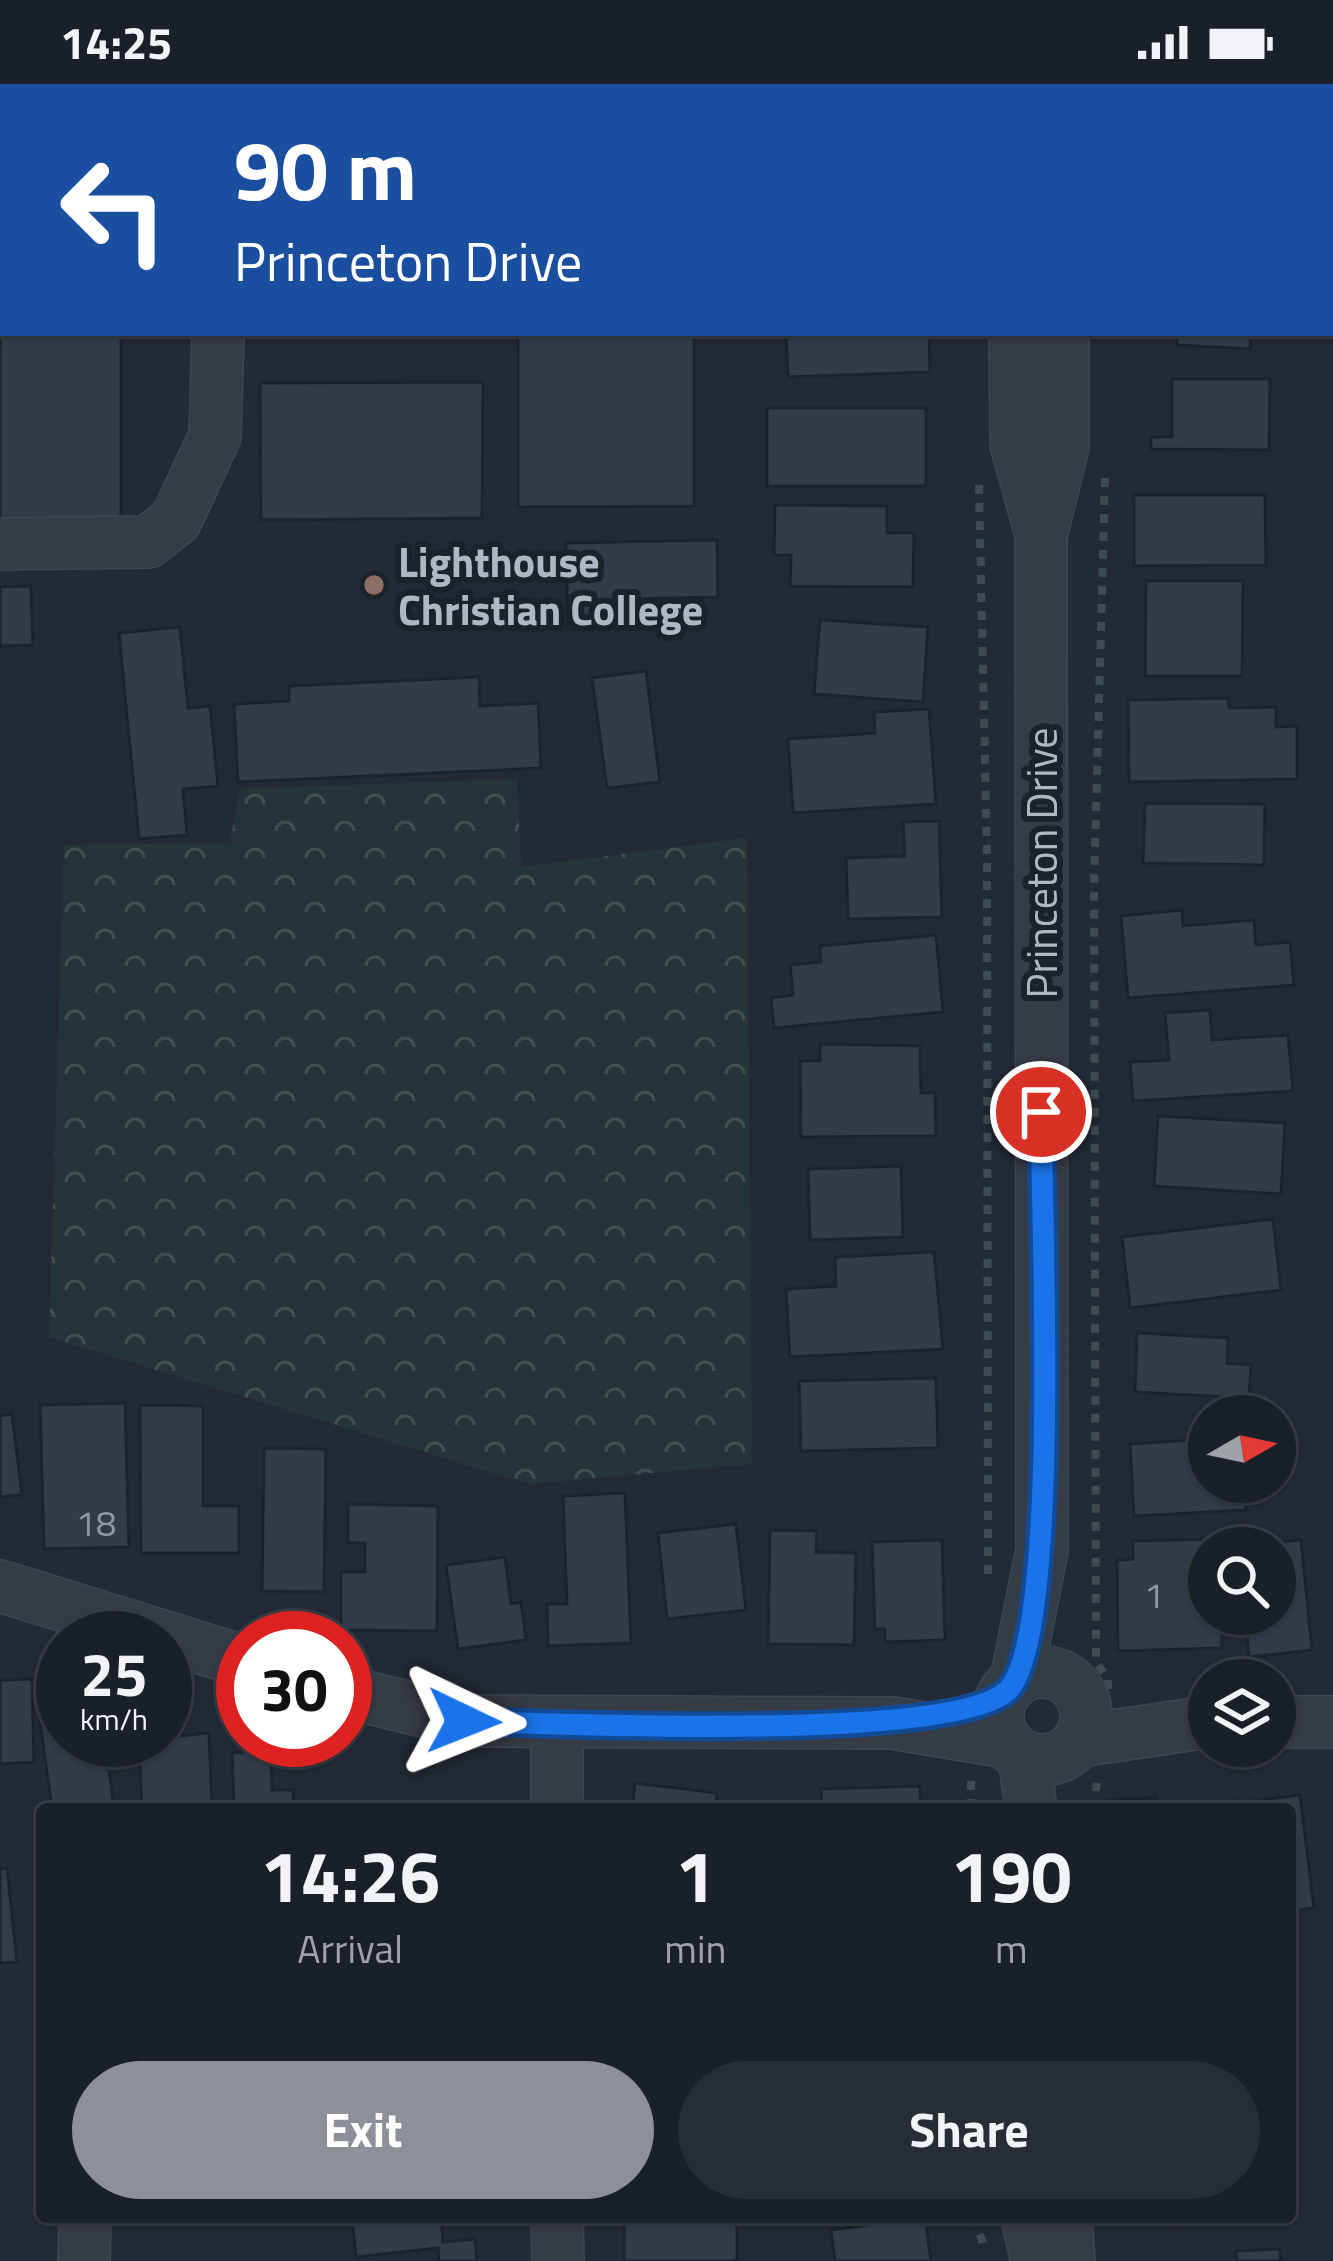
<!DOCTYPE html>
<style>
body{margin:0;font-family:"Titillium Web",sans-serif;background:#272d34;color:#f1f3f6;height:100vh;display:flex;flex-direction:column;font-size:45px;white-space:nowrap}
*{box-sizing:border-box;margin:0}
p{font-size:39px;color:#9fa3a8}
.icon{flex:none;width:66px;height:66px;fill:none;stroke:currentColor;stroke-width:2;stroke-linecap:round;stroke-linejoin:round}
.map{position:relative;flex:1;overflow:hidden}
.sheet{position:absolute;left:36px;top:1719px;width:1260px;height:420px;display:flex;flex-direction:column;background:#1a2028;border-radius:12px;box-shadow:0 3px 9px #0004,0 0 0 3px #383e45}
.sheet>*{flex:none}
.hud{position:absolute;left:0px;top:0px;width:1335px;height:252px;box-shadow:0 3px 9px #0004,0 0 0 3px #383e45;background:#1a4fa0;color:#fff;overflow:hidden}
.needle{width:78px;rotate:81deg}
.controls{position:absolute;left:1188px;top:1311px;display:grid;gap:24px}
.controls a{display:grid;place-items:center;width:108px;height:108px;border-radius:50%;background:#1a2028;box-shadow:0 3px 9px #0004,0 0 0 3px #383e45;font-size:60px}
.speed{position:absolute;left:36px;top:1527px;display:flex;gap:24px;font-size:60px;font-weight:700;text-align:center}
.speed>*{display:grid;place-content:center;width:156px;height:156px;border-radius:50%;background:#1a2028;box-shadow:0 3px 9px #0004,0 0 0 3px #383e45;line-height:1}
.speed small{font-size:30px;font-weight:400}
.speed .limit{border:18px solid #d22;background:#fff;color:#111}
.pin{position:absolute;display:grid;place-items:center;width:102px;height:102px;color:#fff;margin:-51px;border:6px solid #fff;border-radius:50%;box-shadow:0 3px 12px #0007}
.me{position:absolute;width:132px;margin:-66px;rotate:92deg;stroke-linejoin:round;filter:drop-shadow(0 0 9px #0008)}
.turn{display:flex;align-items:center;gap:42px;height:252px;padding:0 36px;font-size:54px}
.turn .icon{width:156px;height:156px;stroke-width:2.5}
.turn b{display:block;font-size:84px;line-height:102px}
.eta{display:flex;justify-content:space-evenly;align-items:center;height:204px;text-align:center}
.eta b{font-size:72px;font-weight:700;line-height:84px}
.cta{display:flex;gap:24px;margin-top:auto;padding:24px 36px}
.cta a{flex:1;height:138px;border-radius:72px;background:#8c9099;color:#fff;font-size:48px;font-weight:700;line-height:138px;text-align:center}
.cta a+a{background:#272d34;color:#f1f3f6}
.status{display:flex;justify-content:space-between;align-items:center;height:84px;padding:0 60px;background:#1a2028;direction:ltr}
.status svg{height:33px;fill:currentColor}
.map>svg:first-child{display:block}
.park{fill:url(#park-crowns)}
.building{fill:#323c49;stroke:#1d232d;stroke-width:3}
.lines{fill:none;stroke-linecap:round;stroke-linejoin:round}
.minor-casing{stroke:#3f454f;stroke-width:54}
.path{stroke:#3d4d4f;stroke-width:8;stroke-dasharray:9 9;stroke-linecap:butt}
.minor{stroke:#363c46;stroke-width:51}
.route-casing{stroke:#114b97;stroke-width:30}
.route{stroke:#1a73e8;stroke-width:21}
.education-dot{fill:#8d6e63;stroke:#1b222a;stroke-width:4.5}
.labels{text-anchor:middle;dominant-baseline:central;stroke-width:12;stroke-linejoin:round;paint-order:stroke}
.number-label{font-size:36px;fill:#9097a2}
.poi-label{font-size:42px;font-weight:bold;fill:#b1b7c2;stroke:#1b222a;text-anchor:start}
.street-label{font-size:42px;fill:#b1b7c2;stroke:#1b222a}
</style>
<div class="status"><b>14:25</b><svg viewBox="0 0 49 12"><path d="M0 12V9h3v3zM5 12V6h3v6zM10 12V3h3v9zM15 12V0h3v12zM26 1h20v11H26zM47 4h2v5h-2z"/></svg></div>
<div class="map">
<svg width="1333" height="2177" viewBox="0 0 1333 2177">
<defs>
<pattern id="park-crowns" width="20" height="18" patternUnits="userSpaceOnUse" patternTransform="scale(3)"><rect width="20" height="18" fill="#253436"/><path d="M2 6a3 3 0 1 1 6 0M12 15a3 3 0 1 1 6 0" fill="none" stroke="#424f51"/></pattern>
</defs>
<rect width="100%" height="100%" fill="#232a35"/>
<!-- park -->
<path class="park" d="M517 695 521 783 747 754 752 1380 529 1400 49 1253 64 761 230 759 240 705Z"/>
<!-- building -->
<path class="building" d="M267 0H416L420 3H267Z
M459 0H684V3H462Z
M790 0H918V3H790Z
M1152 0H1295L1152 3Z
M0 108 3 249H121V435L0 434Z
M518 249H694V422L518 423Z
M786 249H929L930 288 788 293Z
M1177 249H1251L1250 265 1177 261Z
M1172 295H1270L1269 366 1151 365V353H1172Z
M483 298 482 434 261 436 260 299Z
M767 324H926V402H767Z
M1134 411H1265L1266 481 1134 482Z
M775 421 887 422V449H914L913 503 790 502 791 471H774Z
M717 456 718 513 627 515V544L568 545 566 459Z
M1146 497H1243L1242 592H1145Z
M31 502 33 561 0 562V503Z
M820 536 928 543 923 618 814 610Z
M180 543 188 624 210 622 218 702 183 705 187 751 139 755 119 549Z
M646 587 660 698 607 704 592 594Z
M479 593 480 622 538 619 541 684 238 698 234 620 289 617V602Z
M1228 614 1229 624 1276 623V643L1297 642V695L1129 698 1128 616Z
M929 625 936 720 793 729 788 655 875 649 874 628Z
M1145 719 1265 720 1264 781 1143 779Z
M939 737 942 833 848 835 846 774 905 772 903 738Z
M1182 826 1183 842 1254 836 1256 861 1290 858 1294 901 1128 914 1121 832Z
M936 851 943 928 774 944 771 914 793 911 790 881 821 878 820 862Z
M1210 926 1212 956 1288 951 1293 1007 1133 1017 1130 978 1169 976 1165 929Z
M820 960 920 962 921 1009H935L936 1052 801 1053 800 977H820Z
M1158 1032 1285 1039 1281 1110 1154 1102Z
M901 1082 903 1153 810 1156 808 1085Z
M1273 1135 1281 1206 1130 1224 1122 1153Z
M934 1168 943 1265 790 1273 786 1205 836 1202 835 1173Z
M1137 1249 1228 1254 1227 1279 1251 1281 1249 1314 1135 1308Z
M936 1294 938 1364 801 1367 799 1297Z
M125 1319 129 1463 44 1465 40 1321Z
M140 1321 203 1322V1422H239V1469H141Z
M12 1330 22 1411 0 1413V1332Z
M1209 1355V1398H1244L1246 1426 1134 1432 1130 1360Z
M264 1364 326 1365 324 1508 262 1507Z
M625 1409 631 1559 548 1562 547 1520H567L563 1412Z
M348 1420 438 1422 437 1547 341 1546V1488H365V1459H348Z
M736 1440 746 1526 667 1535 658 1449Z
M770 1446 817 1447 816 1468 856 1469 854 1561 768 1560Z
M1220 1455V1464H1209V1530H1221L1222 1564 1118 1567 1117 1476 1133 1475V1457Z
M942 1456 945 1556 885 1558V1545H875L872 1458Z
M1301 1456 1312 1566 1249 1573 1245 1530H1275V1464L1238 1463Z
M505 1473 511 1520 521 1518 526 1556 458 1565 446 1481Z
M32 1595 34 1678 0 1680V1596Z
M63 1620V1656H105L114 1725H52L38 1623Z
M209 1649 212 1725H142L139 1656Z
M271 1667 272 1706H293L294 1725H234L232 1669Z
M635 1699 717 1709 715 1725H632Z
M920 1702 921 1725H822L821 1705Z
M1300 1711 1314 1824 1290 1827V1725H1246L1245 1718Z
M1156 1714V1720L1237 1717V1725H1108V1716Z
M7 1784 17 1878 0 1879V1785Z
M352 2133H441L443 2158 475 2155 477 2177H439L438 2164 356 2173Z
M925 2133 931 2177H835L831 2146Z
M1174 2133H1281V2137L1174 2141Z
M737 2138V2177H624V2140Z
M1280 2165 1281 2177H1237L1236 2167Z"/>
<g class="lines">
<!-- minor casing -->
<g class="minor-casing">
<path id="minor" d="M217 0V3
M1014 3V0
M1064 3V0
M1015 249 1016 360 1040 446
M0 460 148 458 176 436 215 352 218 249
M0 1502 243 1577
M998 1632a44 44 0 1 1 88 0a44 44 0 1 1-88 0Z
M1016 1597 1042 1466 1041 452 1063 362V249
M345 1608 464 1637 892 1639 1007 1658
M1275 1638H1333
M557 1640V1725
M1079 1657 1209 1638
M1024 1672 1031 1725
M557 2133 558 2177
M1027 2133 1037 2177
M1066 2133 1069 2177
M84 2177 85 2133"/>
</g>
<!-- path -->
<path class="path" d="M1105 394 1094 802 1096 1578 1108 1595V1611
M979 401 987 772 988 1490
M971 1697V1725
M1093 1725 1097 1699
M975 2133 984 2164"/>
<!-- minor -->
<use href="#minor" class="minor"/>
</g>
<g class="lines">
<!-- route casing -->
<g class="route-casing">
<path id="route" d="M464 1637C556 1640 951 1658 1007 1607 1062 1556 1041 1120 1041 1028"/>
</g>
<!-- route -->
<use href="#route" class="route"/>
</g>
<!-- markers -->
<circle class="education-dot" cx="374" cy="501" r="12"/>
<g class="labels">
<!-- number labels -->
<g class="number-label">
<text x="96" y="1438">18</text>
<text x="1154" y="1510">1</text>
</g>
<!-- poi labels -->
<g class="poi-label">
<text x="398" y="477">Lighthouse<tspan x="398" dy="48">Christian College</tspan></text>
</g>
<!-- street labels -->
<g class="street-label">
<text transform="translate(1041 779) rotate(-90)">Princeton Drive</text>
</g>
</g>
</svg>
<div class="controls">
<a><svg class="needle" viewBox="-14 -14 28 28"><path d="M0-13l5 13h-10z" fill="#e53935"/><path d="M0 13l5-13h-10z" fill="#9fa3a8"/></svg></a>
<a><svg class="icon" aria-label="search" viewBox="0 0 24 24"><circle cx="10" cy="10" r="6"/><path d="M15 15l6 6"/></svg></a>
<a><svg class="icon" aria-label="layers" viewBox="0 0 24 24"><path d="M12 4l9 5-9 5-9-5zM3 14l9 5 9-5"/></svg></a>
</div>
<div class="speed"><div>25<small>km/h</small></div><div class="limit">30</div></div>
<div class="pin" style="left:1041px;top:1028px;background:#d93025"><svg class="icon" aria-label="arrive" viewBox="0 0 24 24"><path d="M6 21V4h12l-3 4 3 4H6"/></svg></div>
<svg class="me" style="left:464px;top:1637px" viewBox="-20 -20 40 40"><path d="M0-17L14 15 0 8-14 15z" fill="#1a73e8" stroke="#fff" stroke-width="4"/></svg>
<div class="hud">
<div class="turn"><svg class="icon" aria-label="left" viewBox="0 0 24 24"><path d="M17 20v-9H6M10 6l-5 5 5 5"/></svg><div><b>90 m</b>Princeton Drive</div></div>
</div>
<section class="sheet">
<div class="eta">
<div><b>14:26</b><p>Arrival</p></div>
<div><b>1</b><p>min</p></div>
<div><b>190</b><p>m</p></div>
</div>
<div class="cta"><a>Exit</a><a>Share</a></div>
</section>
</div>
